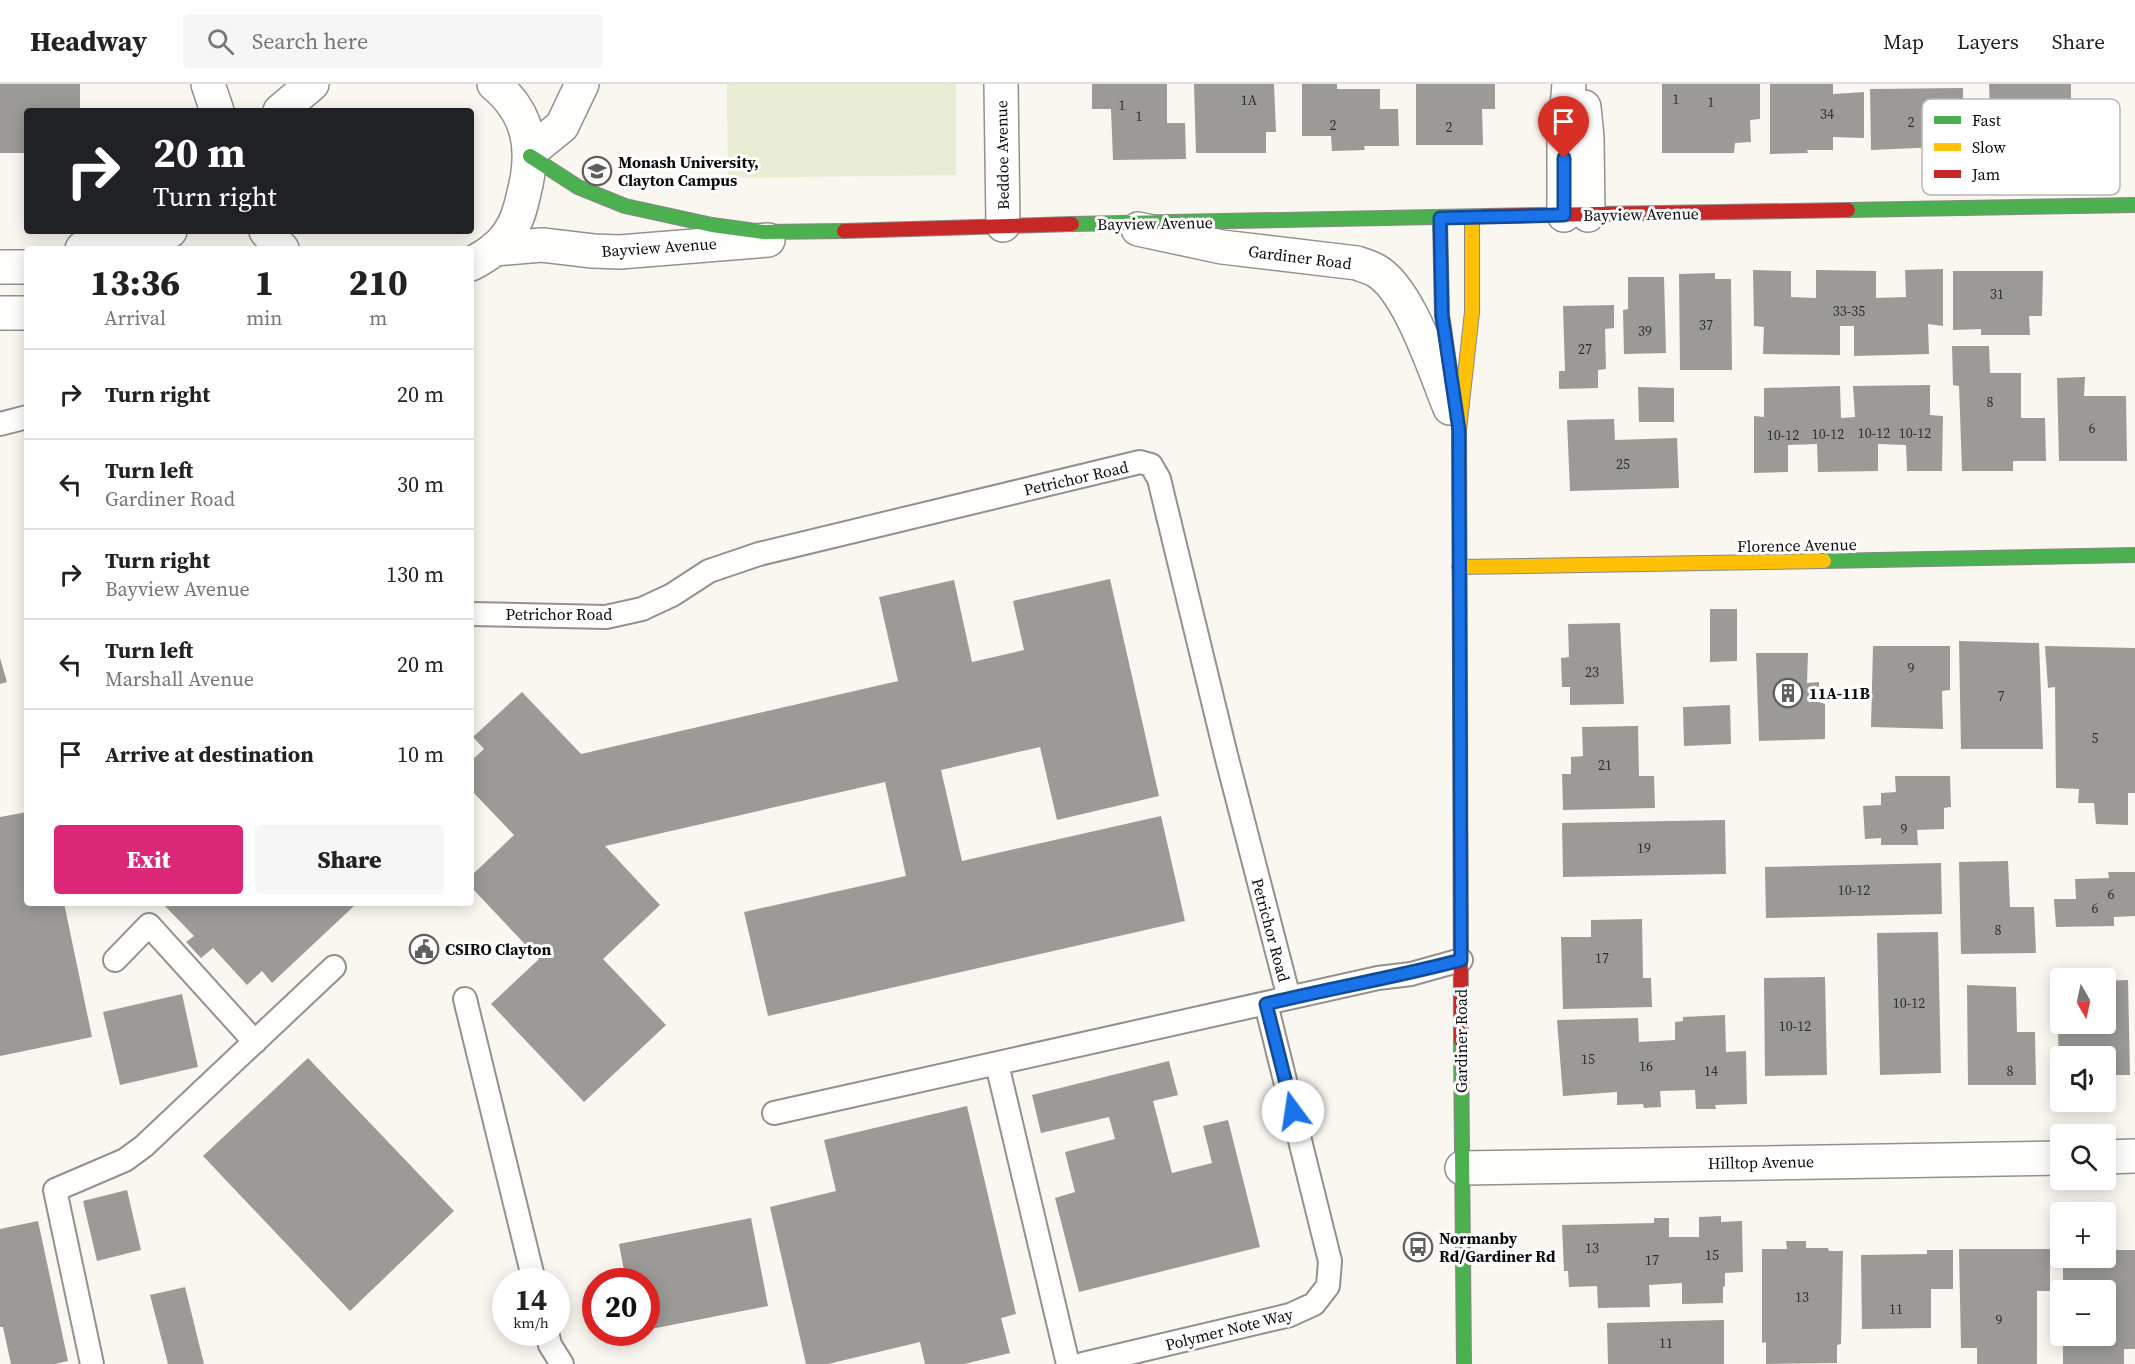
<!DOCTYPE html>
<meta charset="utf-8">
<style>
body{margin:0;font-family:"Source Serif 4",serif;background:#f6f6f6;color:#222;height:100vh;display:flex;flex-direction:column;font-size:22px;white-space:nowrap}
*{box-sizing:border-box;margin:0}
p{font-size:20px;color:#767676}
.icon{flex:none;width:33px;height:33px;fill:none;stroke:currentColor;stroke-width:2;stroke-linecap:round;stroke-linejoin:round}
.map{position:relative;flex:1;overflow:hidden}
.side{position:absolute;left:24px;top:162px;width:450px;height:660px;display:flex;flex-direction:column;background:#fff;border-radius:6px;box-shadow:0 3px 15px #0003}
.side>*{flex:none}
.hud{position:absolute;left:24px;top:24px;width:450px;height:126px;border-radius:6px;box-shadow:0 3px 15px #0003;background:#202124;color:#fff;overflow:hidden}
.needle{width:39px;rotate:171deg}
.tools{position:absolute;left:2050px;top:884px;display:grid;gap:12px}
.tools a{display:grid;place-items:center;width:66px;height:66px;border-radius:6px;background:#fff;box-shadow:0 3px 15px #0003;font-size:30px}
.speed{position:absolute;left:492px;top:1184px;display:flex;gap:12px;font-size:30px;font-weight:700;text-align:center}
.speed>*{display:grid;place-content:center;width:78px;height:78px;border-radius:50%;background:#fff;box-shadow:0 3px 15px #0003;line-height:1}
.speed small{font-size:15px;font-weight:400}
.speed .limit{border:9px solid #d22;background:#fff;color:#111}
.pin{position:absolute;display:grid;place-items:center;width:51px;height:51px;color:#fff;margin:-62px -26px;border-radius:50% 50% 50% 0;rotate:-45deg;box-shadow:0 0 6px #0007}
.pin .icon{rotate:45deg}
.me{position:absolute;width:66px;margin:-33px;rotate:346deg;stroke-linejoin:round;filter:drop-shadow(0 0 4px #0008)}
.turn{display:flex;align-items:center;gap:21px;height:126px;padding:0 30px;font-size:27px}
.turn .icon{width:78px;height:78px;stroke-width:2.5}
.turn b{display:block;font-size:42px;line-height:51px}
.eta{display:flex;justify-content:space-evenly;align-items:center;height:102px;text-align:center}
.eta b{font-size:36px;font-weight:800;line-height:42px}
.primary-button{display:flex;gap:12px;margin-top:auto;padding:12px 30px}
.primary-button a{flex:1;height:69px;border-radius:6px;background:#db2777;color:#fff;font-size:24px;font-weight:800;line-height:69px;text-align:center}
.primary-button a+a{background:#f6f6f6;color:#222}
ul{padding:0;list-style:none}
li{display:flex;align-items:center;gap:18px;height:90px;padding:0 30px;border-top:2px solid #e0e0e0}
li div{flex:1}
li b{display:block;font-size:22px}
li em{font-style:normal}
header{display:flex;align-items:center;gap:36px;box-sizing:border-box;height:84px;padding:0 30px;background:#fff;border-bottom:2px solid #e0e0e0}
header strong{font-size:28px}
nav{display:flex;gap:33px;margin-inline-start:auto;font-size:21px}
.search{width:420px;height:54px;background:#f6f6f6;display:flex;align-items:center;gap:15px;box-sizing:border-box;padding:0 21px;border-radius:6px;color:#767676;font-size:22px}
.map>svg:first-child{display:block}
.green{fill:#e7ecd3}
.building{fill:#9c9a96}
.lines{fill:none;stroke-linecap:round;stroke-linejoin:round}
.lane-casing{stroke:#93918f;stroke-width:26}
.street-casing{stroke:#93918f;stroke-width:36}
.fast-casing{stroke:#8a8885;stroke-width:16}
.slow-casing{stroke:#8a8885;stroke-width:16}
.jam-casing{stroke:#8a8885;stroke-width:16}
.lane{stroke:#fefefd;stroke-width:22}
.street{stroke:#fefefd;stroke-width:33}
.fast{stroke:#4caf50;stroke-width:14}
.slow{stroke:#ffc107;stroke-width:14}
.jam{stroke:#c62828;stroke-width:14}
.route-casing{stroke:#114b97;stroke-width:15}
.route{stroke:#1a73e8;stroke-width:10}
.labels{text-anchor:middle;dominant-baseline:central;stroke-width:6;stroke-linejoin:round;paint-order:stroke}
.number-label{font-size:14px;fill:#30302e}
.street-label{font-size:16px;fill:#0c0c0c;stroke:#fff}
.poi-label{font-size:16px;font-weight:bold;fill:#0c0c0c;stroke:#fff;text-anchor:start}
.key{fill:#fff;stroke:#b6b6b6;stroke-width:1.5}
.key-label{font-size:16px;fill:#0c0c0c}
</style>
<header>
<strong>Headway</strong>
<div class="search"><svg class="icon" aria-label="search" viewBox="0 0 24 24"><circle cx="10" cy="10" r="6"/><path d="M15 15l6 6"/></svg>Search here</div>
<nav><a>Map</a><a>Layers</a><a>Share</a></nav>
</header>
<div class="map">
<svg width="2135" height="1280" viewBox="0 0 2135 1280">
<rect width="100%" height="100%" fill="#faf6f0"/>
<!-- green -->
<path class="green" d="M727 0H956V91L728 94Z"/>
<!-- building -->
<path class="building" d="M0 0H80V27H27V69H0Z
M1092 0H1167V39H1185L1186 75 1113 76 1111 25H1092Z
M1194 0H1274L1276 48H1266V69H1196Z
M1302 0H1337V5H1380V25H1398L1399 62H1364L1365 66 1332 67 1331 52H1302Z
M1416 0H1495V25H1482L1483 61H1416Z
M1662 0H1760V35L1750 36 1751 58 1735 59 1734 69H1662Z
M1770 0H1833V10L1864 8V54L1833 53V66H1807L1808 69 1770 70Z
M1989 0H2071V39H2065L2066 51H2043L2044 61 1974 63V26H1990Z
M1963 4V62L1871 66 1870 5Z
M1943 185V242L1928 240 1929 270 1854 272V242H1840V271L1763 270 1764 243 1754 242 1753 186 1791 187V213L1816 214V186L1876 187V214L1906 213 1905 186Z
M1953 187H2043L2042 232H2029L2030 251H1981V245L1953 246Z
M1715 189V195H1731L1732 286H1680L1679 190Z
M1628 193H1664L1666 269 1624 270 1623 226 1628 225Z
M1614 221V244L1605 245 1606 285 1598 286V304L1559 305V287H1565L1563 222Z
M1952 262H1989L1990 289H2021V334H2045L2046 377H2013V387H1962L1959 302 1953 301Z
M2085 293 2084 312H2126L2127 377H2059L2057 294Z
M1930 301V331L1943 332 1942 387H1907L1906 361 1878 360V387L1818 388 1817 360 1788 361V388L1754 389V332L1764 333V304L1840 302 1841 334 1855 333 1853 302Z
M1638 303 1674 304V338H1639Z
M1614 335 1615 356 1677 354 1679 404 1570 407 1567 336Z
M1110 495 1159 712 1057 736 1040 663 941 686 962 777 1161 732 1185 837 768 932 744 828 906 792 885 698 605 762 660 821 603 875 666 941 584 1018 491 920 539 875 471 803V792L514 751 471 706V677L484 665 473 653 522 608 581 670 898 597 879 513 954 496 972 578 1024 566 1013 517Z
M1710 525H1737V577L1710 578Z
M1620 539 1624 620 1570 621V603H1562L1561 574 1569 573 1568 540Z
M1959 557 2039 559 2043 665H1961Z
M1873 562H1950V606L1942 607 1943 645 1871 643Z
M2045 562 2135 564V709H2128V741L2096 740 2094 719H2078L2079 705 2056 704 2055 603 2048 604Z
M1756 569H1808L1807 599 1819 598V618L1825 620V655L1759 657Z
M0 574 7 598 0 600Z
M1730 621 1731 660 1684 662 1683 623Z
M1638 642 1639 692H1654L1655 724 1563 726 1562 690H1571V673L1583 672 1582 643Z
M1895 692H1950L1951 723 1944 724V745L1917 746 1918 761H1881V754L1865 755 1863 722 1881 721V709L1896 708Z
M27 728V819H64L92 953 0 972V733Z
M1725 736 1726 790 1563 793 1562 739Z
M2008 777 2010 823H2034L2036 869 1961 870 1959 778Z
M1941 779 1942 830 1766 834 1765 783Z
M2108 788H2135V832L2114 833V842L2056 843 2054 815H2076L2075 795 2109 794Z
M162 819H351L354 822 272 899 262 887 247 901 213 864 201 874 186 858 194 852Z
M1642 835 1643 894H1651L1652 923 1563 925 1561 853H1591V836Z
M1938 848 1941 989 1880 991 1877 849Z
M1825 893 1827 991 1765 992 1764 894Z
M2128 896 2130 991H2106V972H2061V991H2059L2057 900 2061 899V939H2106V897Z
M1967 901 2016 903 2017 948H2035L2036 1001H1968Z
M182 910 198 983 120 1001 103 928Z
M1725 931 1726 968 1746 967 1747 1020 1715 1021 1716 1025H1696L1695 1006 1660 1007 1661 1023 1644 1024 1643 1020 1617 1021V1008L1563 1012 1557 936 1638 934 1639 958 1675 956V938L1683 937V933Z
M308 974 454 1127 350 1227 203 1072Z
M1169 977 1178 1011 1153 1017 1172 1089 1212 1079 1203 1042 1228 1036 1260 1163 1079 1208 1055 1114 1075 1108 1065 1068 1115 1055 1109 1033 1041 1049 1032 1011Z
M967 1022 1016 1230 1001 1234 1010 1269 964 1280H925L920 1258 828 1280H806L770 1123 836 1107 824 1056Z
M127 1106 141 1166 97 1177 83 1117Z
M1721 1132V1138L1742 1137 1743 1188 1725 1189V1202L1723 1203V1219L1682 1220V1199L1649 1201 1650 1223 1598 1224 1597 1202 1569 1203 1568 1187H1564L1562 1141 1654 1139V1134H1669V1153H1699V1133Z
M751 1134 768 1222 646 1246V1197H626L619 1160Z
M38 1137 68 1277 55 1280H11L3 1243H0V1145Z
M1786 1157H1806V1164H1828L1829 1167H1843L1841 1260 1837 1261V1279L1766 1280V1258L1762 1259V1165H1787Z
M1959 1165H2050V1207H2037V1280H1977V1264H1961Z
M1927 1166H1953V1205H1931V1244L1862 1245 1861 1171 1927 1170Z
M2106 1166H2135V1265H2124V1280H2063V1251H2106V1206H2063V1173H2106Z
M185 1203 204 1280H168L150 1211Z
M1724 1236V1280H1608L1607 1239Z"/>
<g class="lines">
<!-- lane casing -->
<g class="lane-casing">
<path id="lane" d="M0 340 27 333
M471 530 606 533 642 525 672 511 709 487 759 470 1140 378 1151 381 1159 395 1226 671 1289 914
M115 876 149 841 255 958
M465 915 534 1197
M997 980 1068 1280
M774 1029 1378 894 1411 890 1461 876
M547 1248 550 1261 562 1280
M92 1280 55 1106 125 1076 144 1062 334 883
M1083 1280 1290 1231 1314 1220 1328 1202 1330 1177 1266 920"/>
</g>
<!-- street casing -->
<g class="street-casing">
<path id="street" d="M208 0 217 27
M1001 0 1003 141
M1584 23 1587 54 1588 131
M280 27 312 0
M530 68 562 42 582 0
M1564 131V57L1569 0
M1138 145 1222 163 1357 179C1362 181 1369 183 1375 186 1409 204 1435 288 1450 324
M266 147 282 165
M82 165 102 147
M125 165 170 147
M494 165 542 161 593 167 620 168 768 156
M471 180C488 171 503 161 512 144 519 133 521 121 524 109 535 66 530 30 494 0
M0 183H27
M0 229H27
M2106 1073 2135 1072
M1462 1084 2061 1074"/>
</g>
<!-- fast casing -->
<g class="fast-casing">
<path id="fast" d="M530 72 578 103 625 122 712 141 764 148 844 147
M1848 126 2135 121
M1072 140 1485 132
M1824 477 2135 471
M1461 956 1464 1280"/>
</g>
<!-- slow casing -->
<g class="slow-casing">
<path id="slow" d="M1459 483 1824 477
M1460 599 1459 346 1472 228V133"/>
</g>
<!-- jam casing -->
<g class="jam-casing">
<path id="jam" d="M1485 132 1848 126
M1440 134 1442 231 1452 300
M844 147 1072 140
M1460 599 1461 956"/>
</g>
<!-- lane -->
<use href="#lane" class="lane"/>
<!-- street -->
<use href="#street" class="street"/>
<!-- fast -->
<use href="#fast" class="fast"/>
<!-- slow -->
<use href="#slow" class="slow"/>
<!-- jam -->
<use href="#jam" class="jam"/>
</g>
<g class="lines">
<!-- route casing -->
<g class="route-casing">
<path id="route" d="M1293 1027 1266 920C1331 904 1397 893 1461 876L1459 346 1442 231 1440 134 1564 131V74"/>
</g>
<!-- route -->
<use href="#route" class="route"/>
</g>
<!-- icons -->
<defs>
<g id="university-ring" transform="scale(1.5)"><circle r="9.5" fill="#fff" stroke="#5f5e5c" stroke-width="1.5"/><path d="M0-5L7-2L0 1L-7-2ZM-4 1L0 2.5L4 1V4Q0 6-4 4Z" fill="#5f5e5c"/></g>
<g id="building-ring" transform="scale(1.5)"><circle r="9.5" fill="#fff" stroke="#5f5e5c" stroke-width="1.5"/><path d="M-4-6H4V6H1V3H-1V6H-4ZM-2.5-4.3h1.7v1.8h-1.7ZM.8-4.3h1.7v1.8H.8ZM-2.5-1h1.7V.8h-1.7ZM.8-1h1.7V.8H.8Z" fill="#5f5e5c"/></g>
<g id="civic-ring" transform="scale(1.5)"><circle r="9.5" fill="#fff" stroke="#5f5e5c" stroke-width="1.5"/><path d="M-.6-6.5H3V-4.5H.6V-3L4-1V1h2V6H-6V1h2V-1L-.6-3ZM-1.2 2.5V6h2.4V2.5Z" fill="#5f5e5c"/></g>
<g id="bus-ring" transform="scale(1.5)"><circle r="9.5" fill="#fff" stroke="#5f5e5c" stroke-width="1.5"/><path d="M-5-6H5V4H4V6H2V4H-2V6H-4V4H-5ZM-3.5-4V0h7V-4ZM-3.5 1.2v1.5H-2V1.2ZM2 1.2v1.5H3.5V1.2Z" fill="#5f5e5c"/></g>
</defs>
<g fill-rule="evenodd">
<use href="#university-ring" x="597" y="87"/>
<use href="#building-ring" x="1788" y="609"/>
<use href="#civic-ring" x="424" y="865"/>
<use href="#bus-ring" x="1418" y="1163"/>
</g>
<g class="labels">
<!-- number labels -->
<g class="number-label">
<text x="1676" y="15">1</text>
<text x="1249" y="16">1A</text>
<text x="1711" y="18">1</text>
<text x="1122" y="21">1</text>
<text x="1827" y="30">34</text>
<text x="1139" y="32">1</text>
<text x="1911" y="38">2</text>
<text x="1333" y="41">2</text>
<text x="1449" y="43">2</text>
<text x="1997" y="210">31</text>
<text x="1849" y="227">33-35</text>
<text x="1706" y="241">37</text>
<text x="1645" y="247">39</text>
<text x="1585" y="265">27</text>
<text x="1990" y="318">8</text>
<text x="2092" y="344">6</text>
<text x="1874" y="349">10-12</text>
<text x="1915" y="349">10-12</text>
<text x="1828" y="350">10-12</text>
<text x="1783" y="351">10-12</text>
<text x="1623" y="380">25</text>
<text x="1911" y="584">9</text>
<text x="1592" y="588">23</text>
<text x="2001" y="612">7</text>
<text x="2095" y="654">5</text>
<text x="1605" y="681">21</text>
<text x="1904" y="745">9</text>
<text x="1644" y="764">19</text>
<text x="1854" y="806">10-12</text>
<text x="2111" y="810">6</text>
<text x="2095" y="824">6</text>
<text x="1998" y="846">8</text>
<text x="1602" y="874">17</text>
<text x="1909" y="919">10-12</text>
<text x="1795" y="942">10-12</text>
<text x="1588" y="975">15</text>
<text x="1646" y="982">16</text>
<text x="1711" y="987">14</text>
<text x="2010" y="987">8</text>
<text x="1592" y="1164">13</text>
<text x="1712" y="1171">15</text>
<text x="1652" y="1176">17</text>
<text x="1802" y="1213">13</text>
<text x="1896" y="1225">11</text>
<text x="1999" y="1236">9</text>
<text x="1666" y="1259">11</text>
</g>
<!-- street labels -->
<g class="street-label">
<text transform="translate(1002 71) rotate(-91)">Beddoe Avenue</text>
<text transform="translate(1641 130) rotate(-1)">Bayview Avenue</text>
<text transform="translate(1155 139) rotate(-1)">Bayview Avenue</text>
<text transform="translate(659 163) rotate(-4)">Bayview Avenue</text>
<text transform="translate(1300 173) rotate(7)">Gardiner Road</text>
<text transform="translate(1076 394) rotate(-13)">Petrichor Road</text>
<text transform="translate(1797 461) rotate(-1)">Florence Avenue</text>
<text x="559" y="530">Petrichor Road</text>
<text transform="translate(1271 846) rotate(75)">Petrichor Road</text>
<text transform="translate(1461 957) rotate(-90)">Gardiner Road</text>
<text transform="translate(1761 1078) rotate(-1)">Hilltop Avenue</text>
<text transform="translate(1229 1245) rotate(-14)">Polymer Note Way</text>
</g>
<!-- poi labels -->
<g class="poi-label">
<text x="618" y="78">Monash University,<tspan x="618" dy="18">Clayton Campus</tspan></text>
<text x="1809" y="609">11A-11B</text>
<text x="445" y="865">CSIRO Clayton</text>
<text x="1439" y="1154">Normanby<tspan x="1439" dy="18">Rd/Gardiner Rd</tspan></text>
</g>
</g>
<!-- legend -->
<rect x="1922" y="15" width="198" height="96" rx="9" class="key"/>
<rect x="1934" y="32" width="27" height="8" fill="#4caf50"/>
<rect x="1934" y="59" width="27" height="8" fill="#ffc107"/>
<rect x="1934" y="86" width="27" height="8" fill="#c62828"/>
<g class="key-label">
<text x="1972" y="42">Fast</text>
<text x="1972" y="69">Slow</text>
<text x="1972" y="96">Jam</text>
</g>
</svg>
<div class="tools">
<a><svg class="needle" viewBox="-14 -14 28 28"><path d="M0-13l5 13h-10z" fill="#e53935"/><path d="M0 13l5-13h-10z" fill="#767676"/></svg></a>
<a><svg class="icon" aria-label="sound" viewBox="0 0 24 24"><path d="M4 9h4l5-4v14l-5-4H4zM17 9q2 3 0 6"/></svg></a>
<a><svg class="icon" aria-label="search" viewBox="0 0 24 24"><circle cx="10" cy="10" r="6"/><path d="M15 15l6 6"/></svg></a>
<a>+</a>
<a>−</a>
</div>
<div class="speed"><div>14<small>km/h</small></div><div class="limit">20</div></div>
<div class="pin" style="left:1564px;top:74px;background:#d93025"><svg class="icon" aria-label="arrive" viewBox="0 0 24 24"><path d="M6 21V4h12l-3 4 3 4H6"/></svg></div>
<svg class="me" style="left:1293px;top:1027px" viewBox="-20 -20 40 40"><circle r="19" fill="#fff"/><path d="M0-13L10 11 0 6-10 11z" fill="#1a73e8"/></svg>
<div class="hud">
<div class="turn"><svg class="icon" aria-label="right" viewBox="0 0 24 24"><path d="M7 20v-9h11M14 6l5 5-5 5"/></svg><div><b>20 m</b>Turn right</div></div>
</div>
<section class="side">
<div class="eta">
<div><b>13:36</b><p>Arrival</p></div>
<div><b>1</b><p>min</p></div>
<div><b>210</b><p>m</p></div>
</div>
<ul>
<li><svg class="icon" aria-label="right" viewBox="0 0 24 24"><path d="M7 20v-9h11M14 6l5 5-5 5"/></svg><div><b>Turn right</b></div><em>20 m</em></li>
<li><svg class="icon" aria-label="left" viewBox="0 0 24 24"><path d="M17 20v-9H6M10 6l-5 5 5 5"/></svg><div><b>Turn left</b><p>Gardiner Road</p></div><em>30 m</em></li>
<li><svg class="icon" aria-label="right" viewBox="0 0 24 24"><path d="M7 20v-9h11M14 6l5 5-5 5"/></svg><div><b>Turn right</b><p>Bayview Avenue</p></div><em>130 m</em></li>
<li><svg class="icon" aria-label="left" viewBox="0 0 24 24"><path d="M17 20v-9H6M10 6l-5 5 5 5"/></svg><div><b>Turn left</b><p>Marshall Avenue</p></div><em>20 m</em></li>
<li><svg class="icon" aria-label="arrive" viewBox="0 0 24 24"><path d="M6 21V4h12l-3 4 3 4H6"/></svg><div><b>Arrive at destination</b></div><em>10 m</em></li>
</ul>
<div class="primary-button"><a>Exit</a><a>Share</a></div>
</section>
</div>
